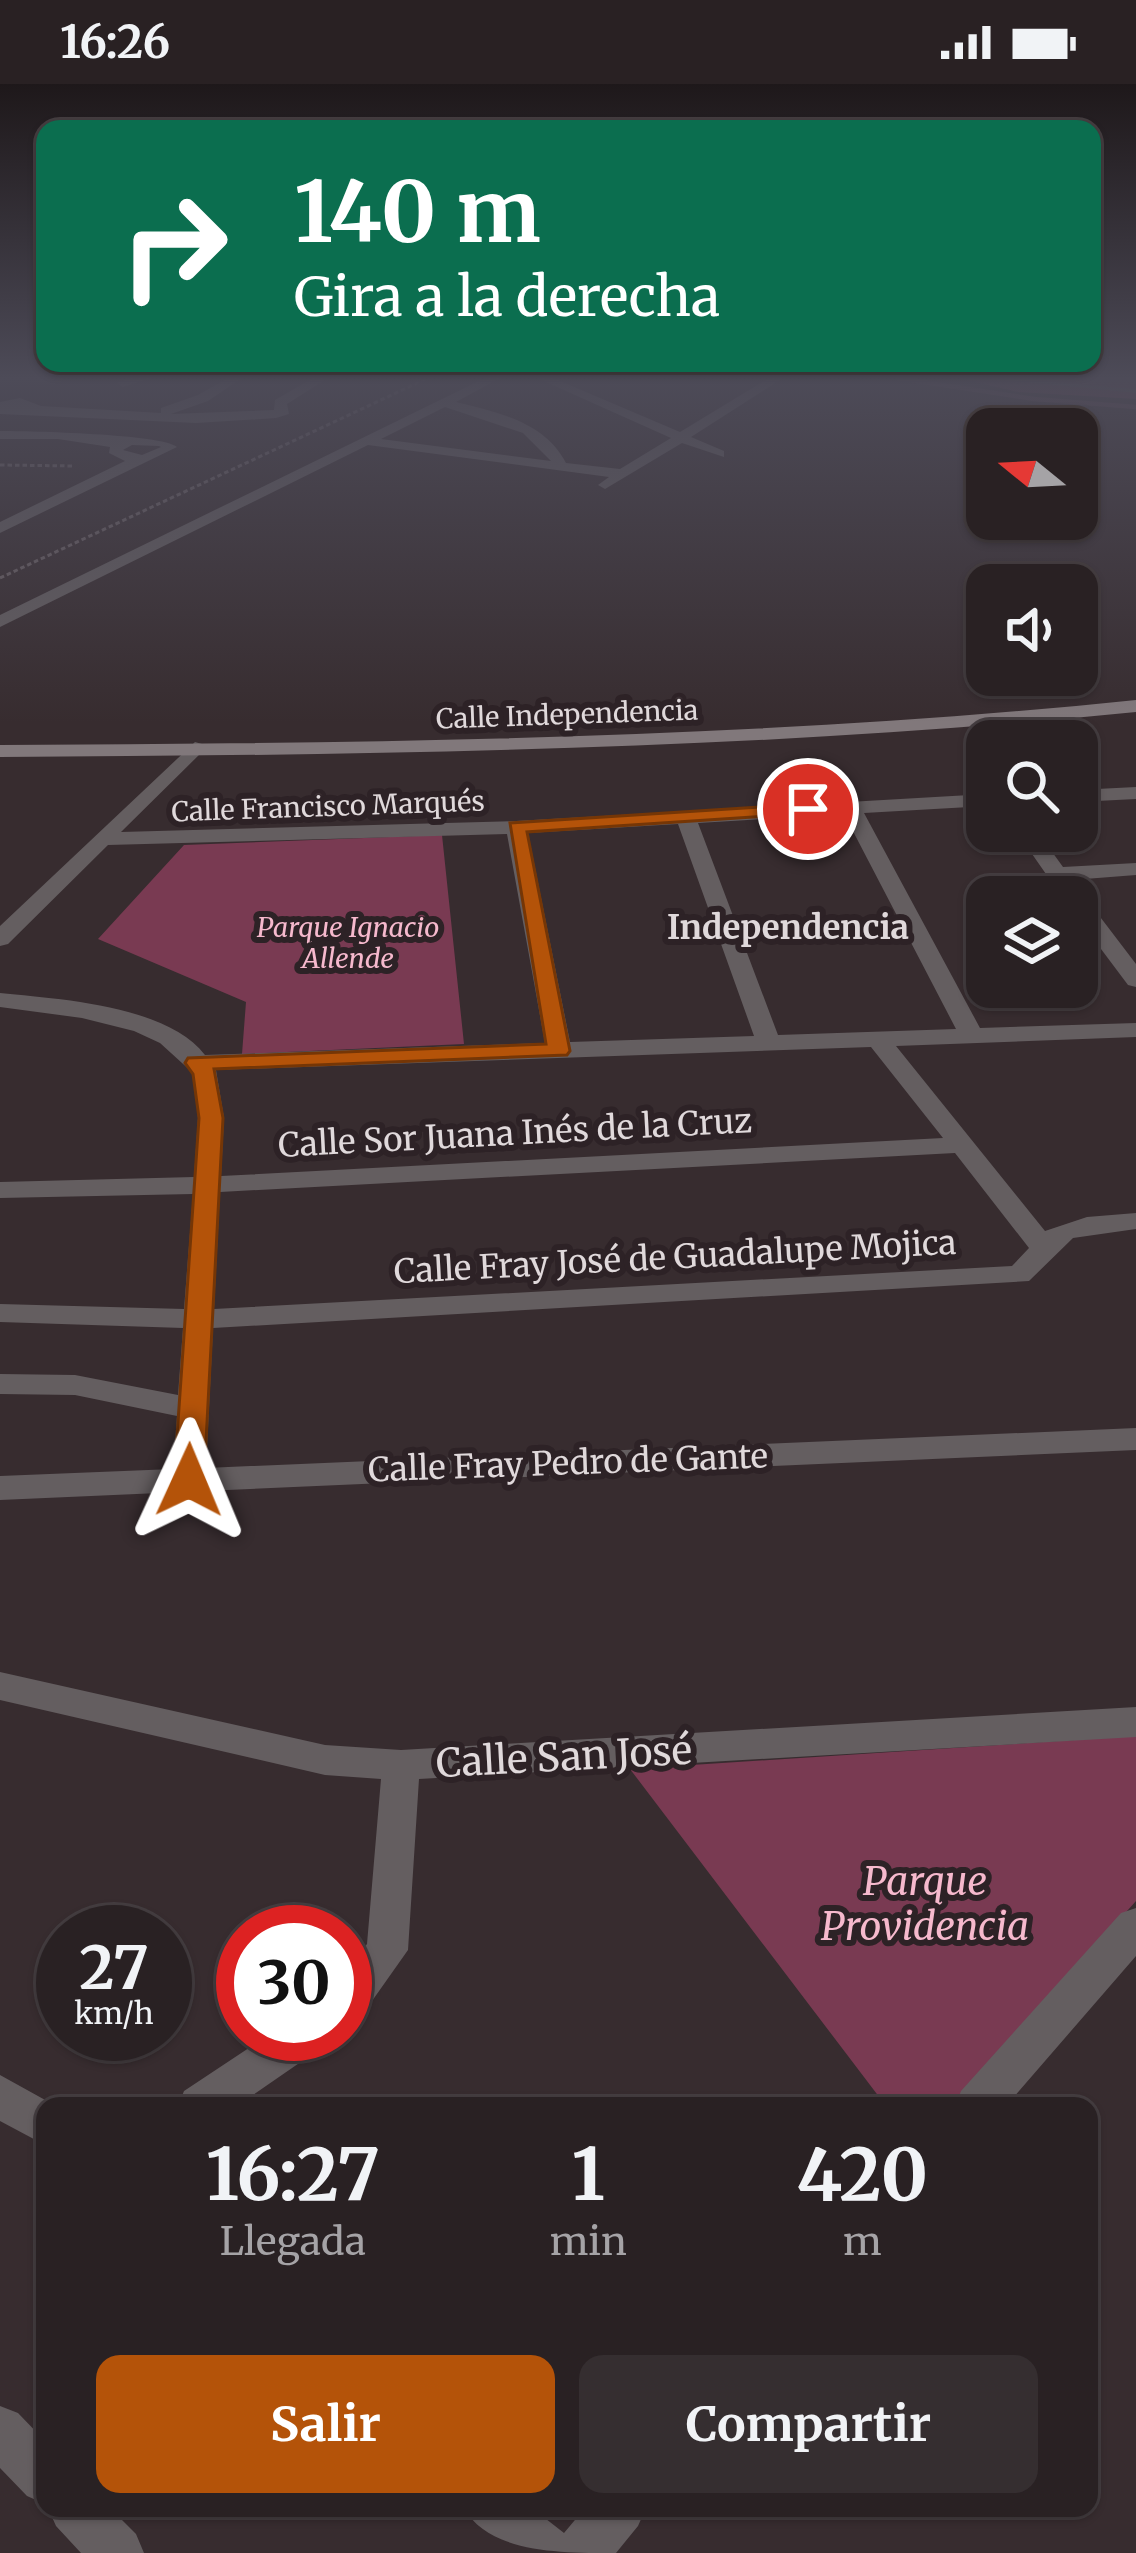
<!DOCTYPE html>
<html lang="es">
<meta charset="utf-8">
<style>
body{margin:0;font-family:Merriweather,serif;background:#352e30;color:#f1f3f6;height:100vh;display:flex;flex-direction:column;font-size:45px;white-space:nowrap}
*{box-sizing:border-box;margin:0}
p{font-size:39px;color:#a5a3a6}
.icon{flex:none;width:66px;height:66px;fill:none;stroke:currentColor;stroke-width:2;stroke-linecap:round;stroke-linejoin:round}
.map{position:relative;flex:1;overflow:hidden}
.side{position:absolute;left:36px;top:2013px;width:1062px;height:420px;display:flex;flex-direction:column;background:#292123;border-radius:24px;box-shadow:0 3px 9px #0004,0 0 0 3px #453e41}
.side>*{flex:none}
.top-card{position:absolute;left:36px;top:36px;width:1065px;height:252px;border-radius:24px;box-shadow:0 3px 9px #0004,0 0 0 3px #453e41;background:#0b6e4f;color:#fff;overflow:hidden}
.needle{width:78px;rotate:288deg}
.buttons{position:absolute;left:966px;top:324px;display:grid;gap:24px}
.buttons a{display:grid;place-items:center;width:132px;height:132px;border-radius:24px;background:#292123;box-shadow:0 3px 9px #0004,0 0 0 3px #453e41;font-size:60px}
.speed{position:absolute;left:36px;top:1821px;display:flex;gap:24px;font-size:60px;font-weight:700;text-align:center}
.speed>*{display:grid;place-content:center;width:156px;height:156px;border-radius:50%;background:#292123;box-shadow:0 3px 9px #0004,0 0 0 3px #453e41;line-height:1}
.speed small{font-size:30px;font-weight:400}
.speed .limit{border:18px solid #d22;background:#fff;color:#111}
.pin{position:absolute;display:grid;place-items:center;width:102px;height:102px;color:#fff;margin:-51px;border:6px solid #fff;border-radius:50%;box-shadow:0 3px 12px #0007}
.me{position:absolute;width:132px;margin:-66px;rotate:1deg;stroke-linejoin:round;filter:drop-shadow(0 0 9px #0008)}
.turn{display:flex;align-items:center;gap:42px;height:252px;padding:0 60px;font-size:54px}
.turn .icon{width:156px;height:156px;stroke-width:2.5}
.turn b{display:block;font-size:84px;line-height:102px}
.eta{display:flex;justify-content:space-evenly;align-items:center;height:204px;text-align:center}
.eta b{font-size:72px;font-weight:700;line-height:84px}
.action{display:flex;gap:24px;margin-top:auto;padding:24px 60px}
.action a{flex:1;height:138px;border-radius:24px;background:#b45309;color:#fff;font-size:48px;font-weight:700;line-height:138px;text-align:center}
.action a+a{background:#352e30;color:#f1f3f6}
.status{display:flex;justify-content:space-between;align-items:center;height:84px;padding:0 60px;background:#292123;direction:ltr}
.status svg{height:33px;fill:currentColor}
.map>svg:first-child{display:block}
.green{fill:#793a52}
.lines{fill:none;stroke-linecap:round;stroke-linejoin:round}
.stream{stroke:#654352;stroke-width:4.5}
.path{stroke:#6b6164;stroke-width:3;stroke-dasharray:4.5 3;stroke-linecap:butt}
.lane{fill:#645e60;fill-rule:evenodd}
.street{fill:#645e60;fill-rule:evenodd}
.secondary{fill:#81787b;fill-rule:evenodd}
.route{fill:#b45309;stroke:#753606;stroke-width:3}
.labels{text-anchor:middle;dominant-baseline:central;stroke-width:12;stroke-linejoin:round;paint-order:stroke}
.far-street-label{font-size:27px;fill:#e0d9db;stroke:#2d2226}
.far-park-label{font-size:27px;font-style:italic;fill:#f6b9cd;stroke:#2d2226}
.far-quarter-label{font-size:33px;font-weight:bold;fill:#e0d9db;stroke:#2d2226}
.street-label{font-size:33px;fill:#e0d9db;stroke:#2d2226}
.near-street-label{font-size:39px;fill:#e0d9db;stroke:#2d2226}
.near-park-label{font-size:39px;font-style:italic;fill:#f6b9cd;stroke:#2d2226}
</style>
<div class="status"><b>16:26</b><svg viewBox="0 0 49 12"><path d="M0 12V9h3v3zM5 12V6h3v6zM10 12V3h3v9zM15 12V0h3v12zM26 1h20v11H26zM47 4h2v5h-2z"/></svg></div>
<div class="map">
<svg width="1136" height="2469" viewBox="0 0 1136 2469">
<rect width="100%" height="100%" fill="#372c2f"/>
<!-- green -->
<path class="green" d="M958 294H1136V315L1018 308Z
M442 751 464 960 242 970 246 918 98 855 184 761Z
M1136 1652V1817L952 2022H886L630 1685Z"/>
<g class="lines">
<!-- stream -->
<path class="stream" d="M897 294 1034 315 1136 323"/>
<!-- path -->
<path class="path" d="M0 381 74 382
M0 494 428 294"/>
<!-- lane -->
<path class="lane" d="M1002 294 1136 305V309L1005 296Z"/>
<!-- street -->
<path class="street" d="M129 294H151L123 303 117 299Z
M228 294H242L208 317 171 330 274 326 275 316 313 294H328L287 320 289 330 276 334 196 339 0 330V318L20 314 41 322 161 329V324L198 311Z
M485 294H500L456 318C497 328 545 338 566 379L620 385 671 354 537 294H553L680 348 769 294H783L691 353 724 367V373L682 359 605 405 598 401 609 393 368 361 0 543V531ZM445 323 523 349 551 377 381 355Z
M0 347C29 347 162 350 177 363L0 449V438L125 377 109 369 110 363 58 355H0ZM132 361 159 362 161 363 142 371 123 366Z
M195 658 202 660V668L121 748 516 737 987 710V722L864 729 980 944 1136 939V953L896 962 1045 1147 1087 1133 1136 1129V1145L1073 1154 1029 1197 213 1244 206 1384 1136 1344V1366L0 1416V1392L173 1385 177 1332 75 1311 0 1310V1290L75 1291 178 1311 183 1244 0 1238V1220L184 1225 193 1110 0 1114V1098L194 1093 198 1034 193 989 160 959 134 947 82 934 0 923V909C58 915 167 921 205 971L545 959 507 750 108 761 8 860 0 862V842ZM844 730 956 945 778 951 698 739ZM678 740 754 952 570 958 528 749ZM871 963 943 1054 221 1092 224 1034 216 986ZM955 1069 1029 1164 1012 1182 214 1225 220 1108Z
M1136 703V715L1077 718V706Z
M1016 747H1037L1063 783 1136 779V791L1072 796 1136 880V903L1128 901 1077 833V813H1062Z
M0 1588 325 1661 401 1666 1136 1623V1653L419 1695 408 1866 360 1934 345 1939V1887L367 1860 381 1695 325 1691 0 1616Z
M1136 1824V1872L1006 2022H955L961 2007 1121 1829Z
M270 1950H328L321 1964 237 2022H178L184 2007Z
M0 1991 56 2022H45V2061L0 2037Z
M0 2322 18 2329 45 2357V2420L27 2412 0 2384Z
M48 2424H110L136 2450 144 2469H81L56 2442Z
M464 2424H532L564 2449 585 2424H646L638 2442 616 2469C560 2469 489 2469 464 2424Z"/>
<!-- secondary -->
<path class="secondary" d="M1136 616V628C759 666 379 671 0 673V661C379 659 759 655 1136 616Z"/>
</g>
<!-- sky -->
<linearGradient id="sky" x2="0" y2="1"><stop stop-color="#1e181a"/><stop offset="0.46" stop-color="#4d4b58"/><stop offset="1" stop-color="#4d4b58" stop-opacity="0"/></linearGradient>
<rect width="1136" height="639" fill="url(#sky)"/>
<!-- route -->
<path class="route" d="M808 720 815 721V729L527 748 570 967 567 971 214 985 223 1034 204 1396 199 1403H178L174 1396 199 1034 193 990 185 979 188 974 546 960 510 739Z"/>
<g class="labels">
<!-- far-street labels -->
<g class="far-street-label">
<text transform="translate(567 630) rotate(-2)">Calle Independencia</text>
<text transform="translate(328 722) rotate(-2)">Calle Francisco Marqués</text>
</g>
<!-- far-park labels -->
<g class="far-park-label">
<text x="348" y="843">Parque Ignacio<tspan x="348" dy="31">Allende</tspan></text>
</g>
<!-- far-quarter labels -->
<g class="far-quarter-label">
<text x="788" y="843">Independencia</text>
</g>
<!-- street labels -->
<g class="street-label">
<text transform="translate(515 1049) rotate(-3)">Calle Sor Juana Inés de la Cruz</text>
<text transform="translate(675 1173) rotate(-3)">Calle Fray José de Guadalupe Mojica</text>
<text transform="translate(568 1379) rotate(-2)">Calle Fray Pedro de Gante</text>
</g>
<!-- near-street labels -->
<g class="near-street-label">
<text transform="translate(564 1673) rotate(-3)">Calle San José</text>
</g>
<!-- near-park labels -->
<g class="near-park-label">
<text x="925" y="1797">Parque<tspan x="925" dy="45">Providencia</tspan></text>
</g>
</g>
</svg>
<div class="buttons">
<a><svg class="needle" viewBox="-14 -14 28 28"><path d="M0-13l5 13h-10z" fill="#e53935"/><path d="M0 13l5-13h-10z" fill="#a5a3a6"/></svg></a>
<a><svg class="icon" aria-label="sound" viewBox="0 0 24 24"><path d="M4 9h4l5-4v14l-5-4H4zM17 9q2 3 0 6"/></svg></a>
<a><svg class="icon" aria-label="search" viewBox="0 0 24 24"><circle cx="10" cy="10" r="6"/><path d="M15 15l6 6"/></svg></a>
<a><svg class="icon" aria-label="layers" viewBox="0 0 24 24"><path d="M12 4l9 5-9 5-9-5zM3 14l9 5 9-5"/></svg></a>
</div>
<div class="speed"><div>27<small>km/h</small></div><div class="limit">30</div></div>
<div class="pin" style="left:808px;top:725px;background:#d93025"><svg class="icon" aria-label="arrive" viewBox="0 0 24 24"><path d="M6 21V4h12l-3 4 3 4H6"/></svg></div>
<svg class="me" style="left:189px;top:1396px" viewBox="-20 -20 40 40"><path d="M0-17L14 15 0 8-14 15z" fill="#b45309" stroke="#fff" stroke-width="4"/></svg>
<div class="top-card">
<div class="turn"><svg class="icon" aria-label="right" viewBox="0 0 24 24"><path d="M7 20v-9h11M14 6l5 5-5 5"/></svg><div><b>140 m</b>Gira a la derecha</div></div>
</div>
<section class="side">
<div class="eta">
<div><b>16:27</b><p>Llegada</p></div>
<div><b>1</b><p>min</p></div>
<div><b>420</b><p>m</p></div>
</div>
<div class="action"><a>Salir</a><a>Compartir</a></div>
</section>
</div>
